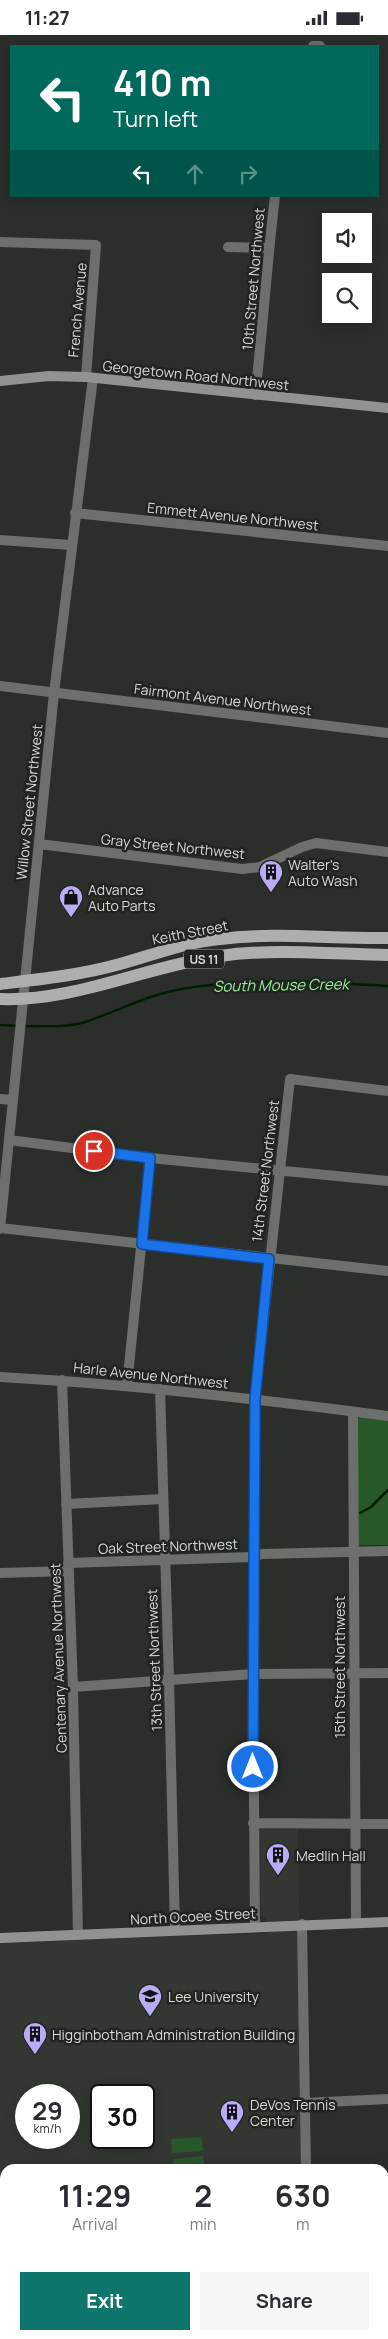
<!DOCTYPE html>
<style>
body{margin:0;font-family:Manrope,sans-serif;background:#f7f7f7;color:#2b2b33;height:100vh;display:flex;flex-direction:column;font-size:19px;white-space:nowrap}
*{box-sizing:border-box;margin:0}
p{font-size:16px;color:#7c7c81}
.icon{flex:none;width:28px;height:28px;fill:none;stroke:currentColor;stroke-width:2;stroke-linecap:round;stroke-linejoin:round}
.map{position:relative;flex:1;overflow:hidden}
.panel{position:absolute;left:0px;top:2129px;width:389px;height:176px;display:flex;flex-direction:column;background:#fff;border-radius:15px 15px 0 0;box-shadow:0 2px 12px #0003}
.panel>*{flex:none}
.hud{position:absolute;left:10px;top:10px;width:369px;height:152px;border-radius:0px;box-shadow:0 2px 12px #0003;background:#00695c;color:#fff;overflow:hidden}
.tools{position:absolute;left:322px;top:178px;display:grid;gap:10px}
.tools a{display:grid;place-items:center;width:50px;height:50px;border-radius:0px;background:#fff;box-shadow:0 2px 12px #0003;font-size:25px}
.speed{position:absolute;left:15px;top:2049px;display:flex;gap:10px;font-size:25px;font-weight:700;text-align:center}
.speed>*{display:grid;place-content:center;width:65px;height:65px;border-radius:50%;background:#fff;box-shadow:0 2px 12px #0003;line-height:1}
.speed small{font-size:12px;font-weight:400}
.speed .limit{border:2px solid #111;border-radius:8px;background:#fff;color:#111}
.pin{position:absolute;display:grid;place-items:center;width:42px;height:42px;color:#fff;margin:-21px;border:2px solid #fff;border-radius:50%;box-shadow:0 1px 5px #0007}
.me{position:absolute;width:55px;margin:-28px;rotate:0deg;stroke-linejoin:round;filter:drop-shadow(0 0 4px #0008)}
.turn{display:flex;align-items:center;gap:18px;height:105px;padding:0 20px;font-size:22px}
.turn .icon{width:65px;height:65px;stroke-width:2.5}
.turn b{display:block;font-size:35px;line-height:42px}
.lanes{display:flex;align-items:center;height:48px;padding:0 20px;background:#0003;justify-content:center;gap:25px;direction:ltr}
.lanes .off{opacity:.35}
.eta{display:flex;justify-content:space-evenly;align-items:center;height:85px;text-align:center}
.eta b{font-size:30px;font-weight:700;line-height:35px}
.button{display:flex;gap:10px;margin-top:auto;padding:10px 20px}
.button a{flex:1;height:58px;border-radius:0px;background:#0f766e;color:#fff;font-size:20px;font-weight:700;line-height:58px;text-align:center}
.button a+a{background:#f7f7f7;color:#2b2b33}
.status{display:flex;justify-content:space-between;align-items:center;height:35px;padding:0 25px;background:#fff;direction:ltr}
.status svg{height:14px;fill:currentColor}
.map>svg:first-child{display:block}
.built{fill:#323831;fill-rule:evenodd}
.green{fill:#28572a}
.water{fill:#001d00}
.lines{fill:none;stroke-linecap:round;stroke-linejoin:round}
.stream{stroke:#001d00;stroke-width:2.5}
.street{stroke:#6d6f6d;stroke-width:10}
.secondary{stroke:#919391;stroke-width:10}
.primary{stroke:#adafad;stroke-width:12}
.route-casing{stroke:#114b97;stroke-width:12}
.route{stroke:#1a73e8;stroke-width:9}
.labels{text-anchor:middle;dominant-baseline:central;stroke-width:5;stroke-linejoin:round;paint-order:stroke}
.shield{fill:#222422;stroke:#a1a3a1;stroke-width:1}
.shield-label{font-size:12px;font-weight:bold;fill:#d7d9d7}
.street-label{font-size:14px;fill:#d7d9d7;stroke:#222422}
.poi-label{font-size:14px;fill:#d7d9d7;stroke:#222422;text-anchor:start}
.water-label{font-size:15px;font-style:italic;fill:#95f097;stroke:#222422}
</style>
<div class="status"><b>11:27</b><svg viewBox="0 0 49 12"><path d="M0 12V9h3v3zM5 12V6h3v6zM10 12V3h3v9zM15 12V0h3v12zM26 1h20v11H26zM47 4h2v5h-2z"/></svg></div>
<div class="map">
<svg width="388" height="2304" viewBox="0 0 388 2304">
<rect width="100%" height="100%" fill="#2c2e2c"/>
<!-- built -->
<path class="built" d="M260 1793H298L303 2134H5V2300H384V2294H388V2304H0V1905L267 1899 266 1883 261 1881ZM26 2060H69V2102H26ZM101 2060H144V2102H101Z"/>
<!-- green -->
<path class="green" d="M361 1382 388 1385V1510H358L357 1385Z
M201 2102 203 2116 172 2118 171 2104Z
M203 2121 205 2134H174L173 2124Z"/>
<!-- water -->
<path class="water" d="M384 2144 388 2156V2195H384Z"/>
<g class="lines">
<!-- stream -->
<path class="stream" d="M0 990 18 991
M24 991C44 991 65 993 85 987 118 976 147 960 182 954 250 942 319 947 388 951
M360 1478 371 1472 388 1455"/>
<!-- street -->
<path class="street" d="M313 11H320
M0 207 96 210 86 342
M228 212 268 213
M255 360C263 294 267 227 275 161
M75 478 388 511
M0 505 71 510
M0 651 388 698
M39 809 242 834 260 832 302 812 316 808 388 817
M0 1064 12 1065
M9 1105 150 1123 388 1146
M0 1193 388 1236
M0 1194 54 658 93 343
M0 1342C130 1349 259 1364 388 1381
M62 1345 73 1652 78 1900
M127 1351 150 1123
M160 1354 169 1644 175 1895
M353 1377 356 1887
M66 1469 163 1464
M68 1528 253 1522 262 1519 388 1516
M0 1538 69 1536
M73 1652 253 1639 388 1638
M253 1788 388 1789
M302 1889 306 2134
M255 1892 253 1639 255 1364 290 1044 388 1056
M305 2068 388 2064
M0 2269H5
M0 2281 5 2282
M384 2294H388
M139 2304 140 2300
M305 2304V2300"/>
<!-- secondary -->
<path class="secondary" d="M0 346 49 341 86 342 388 373
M0 1903 388 1887"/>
<!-- primary -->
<path class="primary" d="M0 949C41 944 81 940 120 929 153 920 186 907 220 904 276 897 332 904 388 903
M0 964C74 967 147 931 220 921 275 913 333 919 388 920"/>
</g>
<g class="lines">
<!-- route casing -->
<g class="route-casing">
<path id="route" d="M94 1116 150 1123 142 1209 269 1224 255 1364 253 1732"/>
</g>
<!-- route -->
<use href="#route" class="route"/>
</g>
<!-- icons -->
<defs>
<g id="building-pin" transform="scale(1.25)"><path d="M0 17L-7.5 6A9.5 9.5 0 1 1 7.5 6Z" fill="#bbaaf6" stroke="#222422"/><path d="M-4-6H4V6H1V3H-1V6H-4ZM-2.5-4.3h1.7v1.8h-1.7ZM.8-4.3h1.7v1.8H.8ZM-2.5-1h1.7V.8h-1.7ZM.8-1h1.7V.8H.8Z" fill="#111"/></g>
<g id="shop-pin" transform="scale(1.25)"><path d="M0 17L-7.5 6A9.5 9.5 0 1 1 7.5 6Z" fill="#bbaaf6" stroke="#222422"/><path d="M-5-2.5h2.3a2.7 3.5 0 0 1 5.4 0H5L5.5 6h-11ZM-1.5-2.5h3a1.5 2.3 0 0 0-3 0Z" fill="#111"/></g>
<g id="university-pin" transform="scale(1.25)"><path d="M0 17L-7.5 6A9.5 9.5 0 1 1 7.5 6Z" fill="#bbaaf6" stroke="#222422"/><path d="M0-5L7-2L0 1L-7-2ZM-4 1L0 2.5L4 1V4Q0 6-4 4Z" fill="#111"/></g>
</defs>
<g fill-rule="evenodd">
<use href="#building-pin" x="271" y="837"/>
<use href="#shop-pin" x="71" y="862"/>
<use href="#building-pin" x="278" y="1820"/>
<use href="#university-pin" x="150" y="1961"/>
<use href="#building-pin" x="35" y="1999"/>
<use href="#building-pin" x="232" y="2077"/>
</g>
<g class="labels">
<!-- shield labels -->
<rect class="shield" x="184" y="914.5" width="40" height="19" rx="4"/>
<g class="shield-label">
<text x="204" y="924">US 11</text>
</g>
<!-- street labels -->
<g class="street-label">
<text transform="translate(253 244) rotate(-85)">10th Street Northwest</text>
<text transform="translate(77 275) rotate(-85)">French Avenue</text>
<text transform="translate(196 340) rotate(6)">Georgetown Road Northwest</text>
<text transform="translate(233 481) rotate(6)">Emmett Avenue Northwest</text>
<text transform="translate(223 664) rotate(7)">Fairmont Avenue Northwest</text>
<text transform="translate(29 767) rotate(-84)">Willow Street Northwest</text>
<text transform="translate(173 811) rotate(6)">Gray Street Northwest</text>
<text transform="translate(190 897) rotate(-11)">Keith Street</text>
<text transform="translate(265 1136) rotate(-83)">14th Street Northwest</text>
<text transform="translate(151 1340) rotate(6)">Harle Avenue Northwest</text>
<text transform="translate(168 1511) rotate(-2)">Oak Street Northwest</text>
<text transform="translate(58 1623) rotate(-92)">Centenary Avenue Northwest</text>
<text transform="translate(154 1625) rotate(-92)">13th Street Northwest</text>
<text transform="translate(339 1632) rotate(-90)">15th Street Northwest</text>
<text transform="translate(193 1881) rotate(-3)">North Ocoee Street</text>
</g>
<!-- poi labels -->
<g class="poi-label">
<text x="288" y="829">Walter's<tspan x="288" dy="16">Auto Wash</tspan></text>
<text x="88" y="854">Advance<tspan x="88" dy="16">Auto Parts</tspan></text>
<text x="296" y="1820">Medlin Hall</text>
<text x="168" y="1961">Lee University</text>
<text x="52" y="1999">Higginbotham Administration Building</text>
<text x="250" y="2069">DeVos Tennis<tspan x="250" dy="16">Center</tspan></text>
</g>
<!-- water labels -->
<g class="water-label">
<text transform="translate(281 950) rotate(-1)">South Mouse Creek</text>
</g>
</g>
</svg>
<div class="tools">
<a><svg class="icon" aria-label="sound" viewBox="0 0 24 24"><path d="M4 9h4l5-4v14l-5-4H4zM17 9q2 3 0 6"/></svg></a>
<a><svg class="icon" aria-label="search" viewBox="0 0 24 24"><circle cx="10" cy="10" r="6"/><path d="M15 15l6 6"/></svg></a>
</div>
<div class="speed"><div>29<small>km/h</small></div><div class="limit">30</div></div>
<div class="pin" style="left:94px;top:1116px;background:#d93025"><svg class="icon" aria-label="arrive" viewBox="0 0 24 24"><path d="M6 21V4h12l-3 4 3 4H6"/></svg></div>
<svg class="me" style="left:253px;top:1732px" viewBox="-20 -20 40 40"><circle r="17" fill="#1a73e8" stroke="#fff" stroke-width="3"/><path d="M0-11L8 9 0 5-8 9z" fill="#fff"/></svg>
<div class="hud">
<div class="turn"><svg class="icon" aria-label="left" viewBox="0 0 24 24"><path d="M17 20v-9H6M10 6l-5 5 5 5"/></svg><div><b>410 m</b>Turn left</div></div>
<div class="lanes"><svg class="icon" aria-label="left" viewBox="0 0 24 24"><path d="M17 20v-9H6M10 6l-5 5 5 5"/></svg><svg class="icon off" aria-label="ahead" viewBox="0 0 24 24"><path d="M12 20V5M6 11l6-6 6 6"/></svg><svg class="icon off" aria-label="right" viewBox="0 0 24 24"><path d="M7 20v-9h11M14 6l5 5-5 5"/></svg></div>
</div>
<section class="panel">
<div class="eta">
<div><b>11:29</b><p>Arrival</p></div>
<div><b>2</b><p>min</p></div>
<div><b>630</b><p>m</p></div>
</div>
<div class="button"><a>Exit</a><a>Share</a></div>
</section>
</div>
